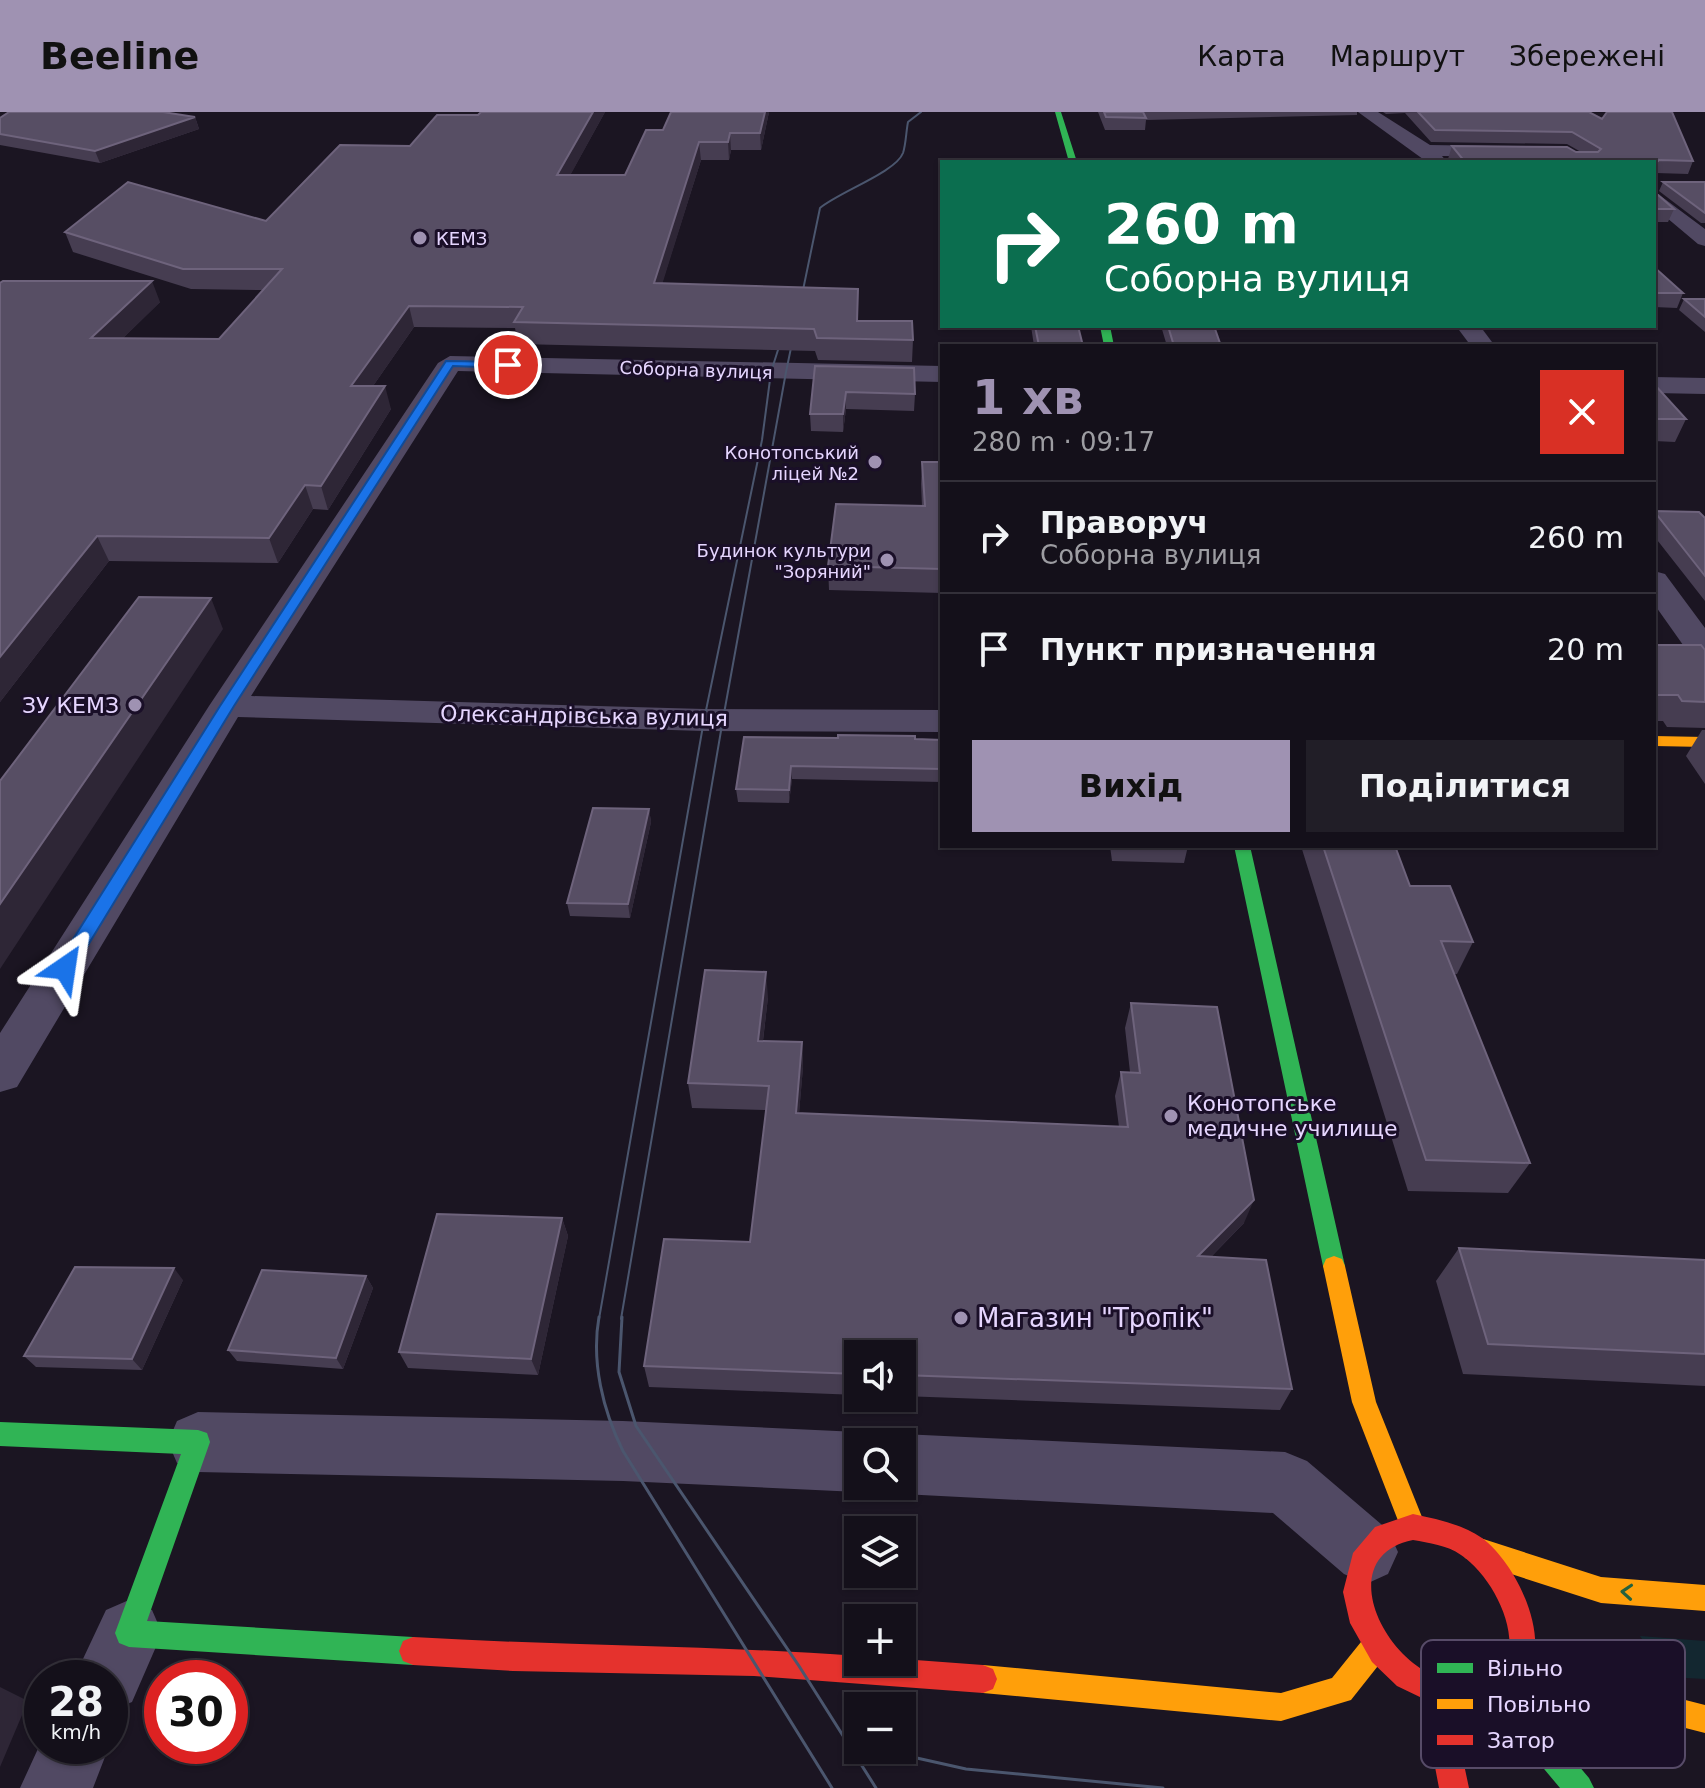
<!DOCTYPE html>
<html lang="uk">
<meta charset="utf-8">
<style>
body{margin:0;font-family:"DejaVu Sans",sans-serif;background:#211e27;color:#f1f3f6;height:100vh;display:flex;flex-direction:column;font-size:30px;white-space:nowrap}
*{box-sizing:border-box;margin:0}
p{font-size:26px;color:#9d9da2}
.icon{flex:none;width:44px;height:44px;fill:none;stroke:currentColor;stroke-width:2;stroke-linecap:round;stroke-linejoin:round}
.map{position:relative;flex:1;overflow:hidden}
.drawer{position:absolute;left:940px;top:232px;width:716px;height:504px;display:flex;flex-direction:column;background:#14101a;border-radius:0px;box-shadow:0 2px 6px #0004,0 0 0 2px #333039}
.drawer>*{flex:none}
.banner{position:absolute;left:940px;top:48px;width:716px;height:168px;border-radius:0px;box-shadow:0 2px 6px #0004,0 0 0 2px #333039;background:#0b6e4f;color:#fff;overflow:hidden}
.fabs{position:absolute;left:844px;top:1228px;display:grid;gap:16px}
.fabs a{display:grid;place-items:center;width:72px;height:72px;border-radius:0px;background:#14101a;box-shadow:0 2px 6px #0004,0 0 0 2px #333039;font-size:40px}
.speed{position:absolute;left:24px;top:1548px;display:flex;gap:16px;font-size:40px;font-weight:700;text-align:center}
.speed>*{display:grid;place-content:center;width:104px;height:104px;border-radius:50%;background:#14101a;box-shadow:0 2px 6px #0004,0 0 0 2px #333039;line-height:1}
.speed small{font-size:20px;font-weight:400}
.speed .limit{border:12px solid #d22;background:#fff;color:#111}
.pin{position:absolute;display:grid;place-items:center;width:68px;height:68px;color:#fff;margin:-34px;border:4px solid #fff;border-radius:50%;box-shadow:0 2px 8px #0007}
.me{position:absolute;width:88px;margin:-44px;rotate:32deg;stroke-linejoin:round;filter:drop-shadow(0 0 6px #0008)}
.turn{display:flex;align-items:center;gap:28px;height:168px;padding:0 32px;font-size:36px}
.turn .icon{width:104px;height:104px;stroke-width:2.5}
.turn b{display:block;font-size:56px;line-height:68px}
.round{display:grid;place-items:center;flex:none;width:84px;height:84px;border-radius:0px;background:#211e27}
.headline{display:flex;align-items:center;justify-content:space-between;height:136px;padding:0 32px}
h1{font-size:48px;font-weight:800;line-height:60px;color:#9f92b2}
.action{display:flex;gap:16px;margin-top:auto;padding:16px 32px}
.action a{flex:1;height:92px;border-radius:0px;background:#9f92b2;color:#111;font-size:32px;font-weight:800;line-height:92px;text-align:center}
.action a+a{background:#211e27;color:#f1f3f6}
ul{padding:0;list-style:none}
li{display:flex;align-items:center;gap:24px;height:112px;padding:0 32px;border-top:2px solid #333039}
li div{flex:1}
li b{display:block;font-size:30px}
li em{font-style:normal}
header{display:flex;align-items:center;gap:48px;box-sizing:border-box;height:112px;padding:0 40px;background:#9f92b2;color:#111}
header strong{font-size:38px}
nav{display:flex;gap:44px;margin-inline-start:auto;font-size:28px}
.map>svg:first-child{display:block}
.green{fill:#132730}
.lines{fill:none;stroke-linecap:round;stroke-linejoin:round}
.street{fill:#514963;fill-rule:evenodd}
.fast{fill:#30b455;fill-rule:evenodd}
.slow{fill:#ff9f0a;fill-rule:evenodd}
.jam{fill:#e5322d;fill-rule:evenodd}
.tram-far1{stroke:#4b566e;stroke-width:2}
.tram{stroke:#4b566e;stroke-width:3}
.wall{fill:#463d51}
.shaded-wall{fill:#2e2636}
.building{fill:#574e64;stroke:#6e637c;stroke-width:2}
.oneway{stroke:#25623e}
.route{fill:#1a73e8;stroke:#114b97;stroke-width:2}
.poi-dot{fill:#9f92b2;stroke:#1a0f28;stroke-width:3}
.labels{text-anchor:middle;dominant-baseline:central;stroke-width:6;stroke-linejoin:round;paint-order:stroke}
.far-poi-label{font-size:18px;fill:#e6d6ff;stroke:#1a0f28;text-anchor:end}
.far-street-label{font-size:18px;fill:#e6d6ff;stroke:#1a0f28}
.poi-label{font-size:22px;fill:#e6d6ff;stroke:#1a0f28;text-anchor:end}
.street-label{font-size:22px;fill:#e6d6ff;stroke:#1a0f28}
.near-poi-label{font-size:26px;fill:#e6d6ff;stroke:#1a0f28;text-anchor:start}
.key{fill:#1a0f28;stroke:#574b68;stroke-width:2}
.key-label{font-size:22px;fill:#e6d6ff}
</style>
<header>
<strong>Beeline</strong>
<nav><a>Карта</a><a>Маршрут</a><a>Збережені</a></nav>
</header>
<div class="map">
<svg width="1705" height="1676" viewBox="0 0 1705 1676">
<rect width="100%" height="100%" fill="#1b1522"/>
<!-- green -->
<path class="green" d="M1640 1524 1705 1529V1567L1668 1565Z"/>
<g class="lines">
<!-- street -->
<path class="street" d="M1358 0H1378L1430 33 1567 35 1593 50H1571L1563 45 1442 44 1447 50H1427Z
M1654 79 1705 117V134L1698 132 1654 95Z
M1456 214H1480L1495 234H1471Z
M450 244 942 254V270L458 259 251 584 704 597 942 598V620L704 619 238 605 17 975 0 980V921L209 594 438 251Z
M1654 265 1705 266V282L1654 281Z
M1654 459 1665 462 1705 516V550L1693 547 1654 492Z
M198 1300 623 1309 858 1320 880 1330H858V1374H873L858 1380 623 1369 198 1360 177 1351 168 1330 177 1309Z
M902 1322 1285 1340 1307 1349 1388 1418 1398 1440 1388 1462 1366 1472 1344 1462 1273 1401 902 1382 882 1374H902V1330H882Z
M129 1488 152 1498 162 1521 132 1590 110 1599V1566H74L106 1498Z
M42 1628V1634L110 1632 93 1676H20Z"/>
<!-- fast -->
<path class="fast" d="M1055 0H1061L1077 50H1069Z
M1100 214H1110L1114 234H1104Z
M1234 734H1250L1345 1154 1342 1161 1334 1164 1326 1161 1323 1154Z
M0 1310 198 1318 207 1321 210 1330 147 1509 413 1525 423 1529 427 1539 423 1549 413 1553 129 1535 119 1531 115 1521 181 1342 0 1334Z
M1498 1566 1508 1570 1589 1666 1594 1676H1560L1488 1590 1484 1580 1488 1570Z"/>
<!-- slow -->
<path class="slow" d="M1654 624 1705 625V635L1654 634Z
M1334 1144 1342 1147 1345 1154 1376 1290 1426 1415 1422 1424 1413 1428 1404 1424 1352 1290 1323 1154 1326 1147Z
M1474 1424 1601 1465 1705 1473V1499L1601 1491 1474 1450 1465 1446 1461 1437 1465 1428Z
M1375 1521 1385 1525 1389 1535 1385 1545 1351 1588 1281 1609 983 1581 973 1577 969 1567 973 1557 983 1553 1281 1581 1332 1566 1365 1525Z
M1517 1545 1705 1593V1621L1517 1573 1507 1569 1503 1559 1507 1549Z"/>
<!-- jam -->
<path class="jam" d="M1413 1402C1436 1407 1462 1412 1482 1426 1527 1460 1570 1569 1493 1591 1478 1596 1468 1598 1452 1596L1469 1676H1439L1422 1586 1397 1574 1372 1550 1350 1511 1343 1480 1353 1441 1375 1415ZM1413 1428C1429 1431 1447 1433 1461 1443 1491 1463 1520 1517 1506 1553 1424 1625 1308 1449 1413 1428Z
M413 1525C561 1534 710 1533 858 1544V1550H902V1547L983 1553 993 1557 997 1567 993 1577 983 1581 754 1564 513 1559 413 1553 403 1549 399 1539 403 1529Z"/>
<!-- tram-far1 -->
<path class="tram-far1" d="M599 1207 704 608 762 328 771 260 784 219
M621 1207 723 607 786 260 820 96C839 80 896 60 903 41 906 32 906 20 908 10L921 0"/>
<!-- tram -->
<path class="tram" d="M599 1205C591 1250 603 1299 623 1339L832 1676
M622 1205 619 1260 636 1314 799 1554 876 1676
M881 1638 966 1657 1163 1676"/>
</g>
<!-- wall -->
<path class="wall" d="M605 0 570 63H625L663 18 769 0 761 38H731L729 48H701L662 171 858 209 913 228 912 250 818 248 815 239 518 232 515 216 414 215 373 274 391 297 328 398 313 397 278 451 109 449 0 590V171L160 190 123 226 219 227 263 178 191 177 73 140 65 120 266 109 410 34 478 3Z
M1098 0H1357V3L1146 8 1145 18H1105Z
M1383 0H1589L1693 49 1688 62 1656 61 1657 82 1674 97 1668 110H1654V50H1451L1448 47 1452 34 1581 40 1567 32 1431 30 1405 1 1386 2Z
M195 5 199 17 100 51 0 33V6Z
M1663 70H1705V111H1701L1659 79Z
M1654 155 1683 181 1677 196 1654 195Z
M1684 187H1705V220L1679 198Z
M1031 214H1078L1083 234H1034Z
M1161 214H1214L1221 234H1167Z
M815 254 915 282 914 299 846 297 843 320 811 319 810 302Z
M1654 272 1686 307 1675 330 1654 329Z
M922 350H942V481L829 478 828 454 922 394 921 372Z
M1654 399 1705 406V489L1654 424Z
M1654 533 1705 538V616L1667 615 1663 609H1654Z
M1702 618H1705V672L1686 644Z
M744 625 942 628V670L792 667 789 691 738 690 736 677Z
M649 697 651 710 630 806 570 804 567 791Z
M1110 734H1188L1184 751 1112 749Z
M1301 734H1395L1410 774 1473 830 1457 862H1454L1530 1051 1508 1081 1408 1079Z
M768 885 763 929 802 930 803 955 799 1001 1119 1015 1115 984 1121 960H1130L1125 916 1131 891 1244 1111 1211 1145 1292 1277 1280 1298 902 1284V1242H858V1283L649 1275 644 1254 750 1130 766 998 692 996 688 971Z
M562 1106 568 1124 538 1263 408 1256 399 1240Z
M1459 1136 1705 1148V1274L1463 1262 1436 1169Z
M366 1164 373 1176 343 1257 237 1249 228 1238Z
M183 1168 142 1258 36 1255 24 1244Z"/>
<!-- shaded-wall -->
<path class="shaded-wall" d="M593 0H605L560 82 557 63Z
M765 0H769L761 38 760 21Z
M195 5 199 17 100 51 95 39Z
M730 21 731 38 729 48 728 30Z
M699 30 701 48 656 192 654 171Z
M152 169 160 190 101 248 91 226Z
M409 194 414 215 357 297 351 274Z
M385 274 391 297 328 398 321 374Z
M846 280V297L843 320V302Z
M305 373 313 397 278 451 269 426Z
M97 424 109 449 0 590V545Z
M211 486 223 517 0 857V792Z
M791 654 792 667 789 691V678Z
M649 697 651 710 630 806 628 792Z
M766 860 768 885 760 953 758 929Z
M802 930 803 955 797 1025 796 1001Z
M1254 1088 1244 1111 1189 1167 1198 1144Z
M562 1106 568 1124 538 1263 531 1247Z
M174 1156 183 1168 142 1258 132 1247Z
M366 1164 373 1176 343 1257 336 1246Z
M0 1575 28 1589 0 1655Z"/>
<!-- building -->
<path class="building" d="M9 0H163L195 5 95 39 0 22V6Z
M481 0H593L557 63H625L646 18H663L671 0H765L760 21H730L728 30H699L654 171 858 177 857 209H912L913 228 817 226 814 217 514 210 523 195 409 194 351 274H385L321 374 305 373 269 426 97 424 0 545V171L3 169H152L91 226 219 227 282 157H183L65 120 128 70 266 109 340 33 410 34 437 3H478Z
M1104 0H1143L1146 6 1106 5Z
M1418 0H1589L1602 7 1607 0H1672L1693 49 1659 48 1656 51 1657 82 1674 97H1654V50H1465L1452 34 1567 35 1576 40H1598L1601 37 1572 20 1435 18Z
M1663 70H1705V101Z
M1654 155 1683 181H1654Z
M1684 187H1705V205Z
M1035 214H1078L1083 234H1039Z
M1168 214H1214L1221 234H1174Z
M815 254 914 256 915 282 846 280 843 302H810Z
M1654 272 1686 307H1654Z
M922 350H942V457L828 454 836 392 925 394Z
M1654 399 1699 400 1705 406V464Z
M139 485 211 486 0 792V669Z
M1654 533H1701L1705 538V590L1682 589 1678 583H1654Z
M838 623 915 624V627L942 628V657L791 654 789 678 736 677 744 625 838 626Z
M593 696 649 697 628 792 567 791Z
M1323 734H1395L1410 774H1450L1473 830 1441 829 1530 1051 1426 1048Z
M705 858 766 860 758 929 802 930 796 1001 1128 1015 1121 960 1140 961 1131 891 1217 895 1254 1088 1198 1144 1266 1148 1292 1277 902 1263V1242H858V1262L644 1254 664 1127 750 1130 769 974 688 971Z
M437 1102 562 1106 531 1247 399 1240Z
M1459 1136 1705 1148V1242L1488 1232Z
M75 1155 174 1156 132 1247 24 1244Z
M262 1158 366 1164 336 1246 228 1238Z"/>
<!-- one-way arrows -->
<defs><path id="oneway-chevron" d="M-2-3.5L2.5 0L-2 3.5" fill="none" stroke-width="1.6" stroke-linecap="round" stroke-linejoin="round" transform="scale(2)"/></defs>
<use class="oneway" href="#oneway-chevron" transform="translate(1627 1480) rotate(-176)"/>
<!-- route -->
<path class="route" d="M446 249 508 250 513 253 508 256 453 254 234 594 71 861H58V851L220 594Z"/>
<!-- markers -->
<g class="poi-dot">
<circle cx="420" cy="126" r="8"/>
<circle cx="875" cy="350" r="8"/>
<circle cx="887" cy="448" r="8"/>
<circle cx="135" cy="593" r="8"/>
<circle cx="1171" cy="1004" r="8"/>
<circle cx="961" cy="1206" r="8"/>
</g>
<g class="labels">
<!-- far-poi labels -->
<g class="far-poi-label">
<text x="436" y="126" text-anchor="start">КЕМЗ</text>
<text x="859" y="340">Конотопський<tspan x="859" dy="21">ліцей №2</tspan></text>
<text x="871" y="438">Будинок культури<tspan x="871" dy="21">"Зоряний"</tspan></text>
</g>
<!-- far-street labels -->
<g class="far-street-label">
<text transform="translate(696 258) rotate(2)">Соборна вулиця</text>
</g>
<!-- poi labels -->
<g class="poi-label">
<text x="119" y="593">ЗУ КЕМЗ</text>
<text x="1187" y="991" text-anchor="start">Конотопське<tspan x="1187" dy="25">медичне училище</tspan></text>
</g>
<!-- street labels -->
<g class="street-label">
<text transform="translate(584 604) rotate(1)">Олександрівська вулиця</text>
</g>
<!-- near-poi labels -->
<g class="near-poi-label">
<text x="977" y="1206">Магазин "Тропік"</text>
</g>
</g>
<!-- legend -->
<rect x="1421" y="1528" width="264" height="128" rx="12" class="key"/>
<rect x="1437" y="1551" width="36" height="10" fill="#30b455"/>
<rect x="1437" y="1587" width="36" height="10" fill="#ff9f0a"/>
<rect x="1437" y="1623" width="36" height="10" fill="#e5322d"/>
<g class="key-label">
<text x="1487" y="1564">Вільно</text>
<text x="1487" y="1600">Повільно</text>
<text x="1487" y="1636">Затор</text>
</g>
</svg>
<div class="fabs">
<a><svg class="icon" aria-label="sound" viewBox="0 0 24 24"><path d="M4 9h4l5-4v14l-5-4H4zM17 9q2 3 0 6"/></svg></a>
<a><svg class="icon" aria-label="search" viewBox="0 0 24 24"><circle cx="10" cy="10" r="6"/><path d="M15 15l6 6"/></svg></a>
<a><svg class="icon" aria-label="layers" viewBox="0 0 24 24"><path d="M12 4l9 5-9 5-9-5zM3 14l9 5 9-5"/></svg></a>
<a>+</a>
<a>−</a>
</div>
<div class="speed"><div>28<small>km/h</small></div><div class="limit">30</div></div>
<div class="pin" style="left:508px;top:253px;background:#d93025"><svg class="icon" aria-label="arrive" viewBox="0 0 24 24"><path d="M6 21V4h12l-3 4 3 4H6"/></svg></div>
<svg class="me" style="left:65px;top:856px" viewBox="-20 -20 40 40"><path d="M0-17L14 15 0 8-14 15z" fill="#1a73e8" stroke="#fff" stroke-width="4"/></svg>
<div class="banner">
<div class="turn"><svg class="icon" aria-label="right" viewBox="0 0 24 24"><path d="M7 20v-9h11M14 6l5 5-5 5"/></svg><div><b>260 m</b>Соборна вулиця</div></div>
</div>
<section class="drawer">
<div class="headline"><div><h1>1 хв</h1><p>280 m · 09:17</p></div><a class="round" style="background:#d93025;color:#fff"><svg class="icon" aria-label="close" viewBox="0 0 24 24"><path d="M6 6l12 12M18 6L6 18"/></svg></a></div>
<ul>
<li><svg class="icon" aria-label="right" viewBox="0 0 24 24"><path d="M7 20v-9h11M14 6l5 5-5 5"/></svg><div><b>Праворуч</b><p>Соборна вулиця</p></div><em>260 m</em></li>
<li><svg class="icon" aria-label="arrive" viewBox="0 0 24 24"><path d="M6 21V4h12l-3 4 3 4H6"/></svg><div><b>Пункт призначення</b></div><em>20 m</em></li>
</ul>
<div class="action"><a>Вихід</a><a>Поділитися</a></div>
</section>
</div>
